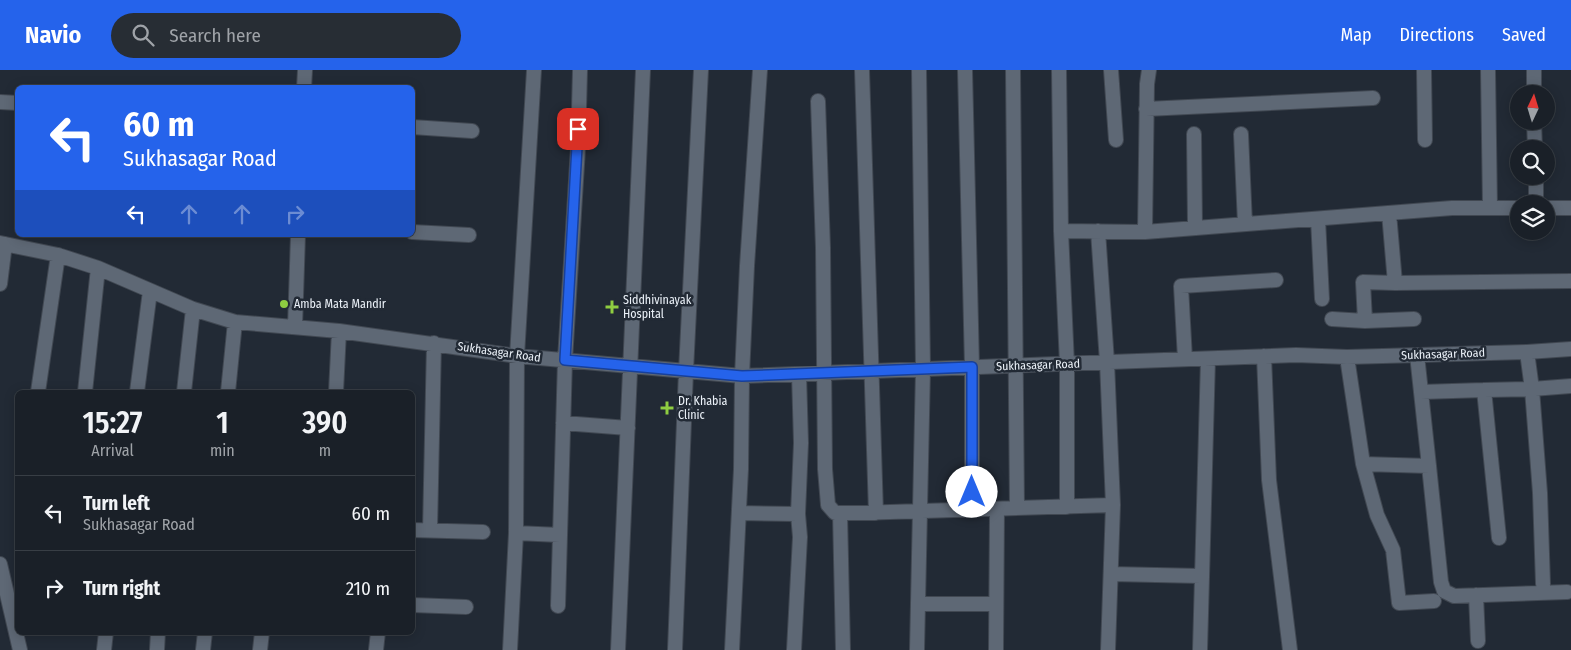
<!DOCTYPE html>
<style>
body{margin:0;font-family:"Fira Sans Condensed",sans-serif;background:#272d34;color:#f1f3f6;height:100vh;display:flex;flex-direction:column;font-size:19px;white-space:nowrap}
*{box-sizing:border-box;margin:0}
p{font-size:16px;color:#9fa3a8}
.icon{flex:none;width:28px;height:28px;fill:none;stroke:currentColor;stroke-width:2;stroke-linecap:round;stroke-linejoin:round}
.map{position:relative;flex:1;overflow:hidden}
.drawer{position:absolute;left:15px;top:320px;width:400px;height:245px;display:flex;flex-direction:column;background:#1a2028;border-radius:8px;box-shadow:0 2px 12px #0003,0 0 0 1px #383e45}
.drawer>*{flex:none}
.guide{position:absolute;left:15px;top:15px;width:400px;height:152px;border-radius:8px;box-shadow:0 2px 12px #0003,0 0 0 1px #383e45;background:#2563eb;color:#fff;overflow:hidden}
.needle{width:32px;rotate:4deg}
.fabs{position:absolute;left:1510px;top:15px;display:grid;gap:10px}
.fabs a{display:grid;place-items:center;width:45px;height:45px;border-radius:50%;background:#1a2028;box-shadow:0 2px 12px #0003,0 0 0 1px #383e45;font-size:25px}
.pin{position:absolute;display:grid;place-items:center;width:42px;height:42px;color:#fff;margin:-21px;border-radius:10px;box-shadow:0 2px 8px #0006}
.me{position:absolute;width:55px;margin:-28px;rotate:0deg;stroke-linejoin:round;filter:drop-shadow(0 0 4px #0008)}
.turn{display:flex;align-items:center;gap:18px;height:105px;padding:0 25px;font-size:22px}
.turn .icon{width:65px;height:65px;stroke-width:2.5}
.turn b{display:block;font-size:35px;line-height:42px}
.lanes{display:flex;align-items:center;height:48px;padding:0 25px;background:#0003;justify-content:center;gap:25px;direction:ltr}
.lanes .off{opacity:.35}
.eta{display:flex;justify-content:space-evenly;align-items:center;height:85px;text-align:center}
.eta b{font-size:30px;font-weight:600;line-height:35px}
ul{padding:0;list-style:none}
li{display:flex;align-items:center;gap:15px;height:75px;padding:0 25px;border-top:1px solid #383e45}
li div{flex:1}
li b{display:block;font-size:19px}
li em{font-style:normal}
header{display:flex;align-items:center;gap:30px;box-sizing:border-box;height:70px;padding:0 25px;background:#2563eb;color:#fff}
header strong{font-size:24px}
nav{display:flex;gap:28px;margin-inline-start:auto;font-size:18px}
.search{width:350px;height:45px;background:#272d34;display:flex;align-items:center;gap:12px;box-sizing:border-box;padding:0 18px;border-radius:28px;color:#9fa3a8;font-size:19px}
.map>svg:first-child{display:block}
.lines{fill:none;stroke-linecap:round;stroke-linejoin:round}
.street-casing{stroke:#414852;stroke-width:16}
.street{stroke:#5e6875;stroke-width:14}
.route-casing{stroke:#184099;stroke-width:12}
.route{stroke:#2563eb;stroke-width:9}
.poi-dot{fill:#8fcd41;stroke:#222a35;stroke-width:2}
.labels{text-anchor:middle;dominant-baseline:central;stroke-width:5;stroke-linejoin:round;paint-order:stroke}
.poi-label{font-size:12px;fill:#ebf1f8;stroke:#222a35;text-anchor:start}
.street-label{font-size:12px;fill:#ebf1f8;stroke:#222a35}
</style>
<header>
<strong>Navio</strong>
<div class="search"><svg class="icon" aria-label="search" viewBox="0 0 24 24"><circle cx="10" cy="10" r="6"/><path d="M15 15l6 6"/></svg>Search here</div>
<nav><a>Map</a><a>Directions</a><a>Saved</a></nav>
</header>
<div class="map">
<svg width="1571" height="580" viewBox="0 0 1571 580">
<rect width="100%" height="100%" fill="#222a35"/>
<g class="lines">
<!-- street casing -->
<g class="street-casing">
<path id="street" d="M862 0 876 443
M965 0 972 297V440
M1013 0 1017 438
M1059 0 1061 161 1067 294V437
M1111 0 1116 70
M1424 0 1425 70
M1488 0 1490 138
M1534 0V24
M304 18 305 0
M818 31 823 178 825 399 828 435 835 443H858L1113 435
M0 32 18 33
M1146 39 1373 28
M1534 51 1535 79
M412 57 472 61
M1194 64 1195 158
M1241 64 1245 154
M1536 106V134
M1546 138H1571
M1389 143 1395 213 1571 211
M1318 149 1322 229
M1061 161 1145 162 1452 138H1519
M1098 161 1107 292 1113 435 1108 580
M412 162 469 165
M1145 162 1147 14 1149 0
M0 173 58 185 98 198 193 239 235 252 339 261 517 286 686 301 742 306 1296 285 1347 287 1527 282 1532 319 1571 316
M0 214 5 174
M1332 249 1365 251 1363 212 1395 213
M1365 251 1414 249
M295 257 298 165
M1527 282 1571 279
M1417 285 1429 396
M1264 286 1269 410 1290 580
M1347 287 1363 394 1429 396 1441 512 1444 521 1454 526 1567 522
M1185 289 1181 216 1276 210
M38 322 58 185
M85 322 98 198
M137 322 150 221
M184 322 193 239
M228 322 235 252
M336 322 339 261
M1421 322 1484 320
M563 353 628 358
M1363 394 1377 445 1393 480 1399 533 1434 531
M739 443 798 444 800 467 794 580
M840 443 843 580
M798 444 801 373 799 304
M412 460 483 462
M430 460 434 273
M516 463 560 465
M1499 468 1484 320 1532 319 1540 423 1543 514
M0 494 20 580
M1111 504 1201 506
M1476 525 1478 571
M918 534H996
M412 535 466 537
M558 536 565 290 578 78 580 0
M104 580 106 562
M157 580 158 562
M203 580 205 562
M260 580 262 562
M376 580 378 562
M510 580 516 463 517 286 534 0
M618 580 643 0
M675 580 686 301 701 0
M732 580 741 399 742 306 747 196 760 0
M917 580 923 299 919 0
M996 580 997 439
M1200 580 1208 289"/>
</g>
<!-- street -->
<use href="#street" class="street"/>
</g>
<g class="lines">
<!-- route casing -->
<g class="route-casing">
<path id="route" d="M578 59 565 290 742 306 972 297V422"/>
</g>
<!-- route -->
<use href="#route" class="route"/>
</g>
<!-- markers -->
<g class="poi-dot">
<circle cx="284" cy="234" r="5"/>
<path d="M609.5 229.5h5v5h5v5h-5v5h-5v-5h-5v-5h5z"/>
<path d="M664.5 330.5h5v5h5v5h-5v5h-5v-5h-5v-5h5z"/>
</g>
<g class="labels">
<!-- poi labels -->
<g class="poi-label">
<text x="623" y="230">Siddhivinayak<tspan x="623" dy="14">Hospital</tspan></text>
<text x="294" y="234">Amba Mata Mandir</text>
<text x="678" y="331">Dr. Khabia<tspan x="678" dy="14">Clinic</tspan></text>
</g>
<!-- street labels -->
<g class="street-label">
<text transform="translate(499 282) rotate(8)">Sukhasagar Road</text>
<text transform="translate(1443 284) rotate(-2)">Sukhasagar Road</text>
<text transform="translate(1038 295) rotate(-2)">Sukhasagar Road</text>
</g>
</g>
</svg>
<div class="fabs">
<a><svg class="needle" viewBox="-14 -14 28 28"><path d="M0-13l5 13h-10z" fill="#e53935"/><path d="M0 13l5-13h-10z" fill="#9fa3a8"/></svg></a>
<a><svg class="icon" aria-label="search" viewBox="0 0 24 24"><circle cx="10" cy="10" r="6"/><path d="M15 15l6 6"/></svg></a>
<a><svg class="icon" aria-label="layers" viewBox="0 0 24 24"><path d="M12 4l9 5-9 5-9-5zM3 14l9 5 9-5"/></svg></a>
</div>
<div class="pin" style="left:578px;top:59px;background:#d93025"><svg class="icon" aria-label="arrive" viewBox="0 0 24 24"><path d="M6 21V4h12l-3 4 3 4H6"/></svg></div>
<svg class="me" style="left:972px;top:422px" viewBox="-20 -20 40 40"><circle r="19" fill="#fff"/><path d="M0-13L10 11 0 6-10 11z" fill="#2563eb"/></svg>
<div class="guide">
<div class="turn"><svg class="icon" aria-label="left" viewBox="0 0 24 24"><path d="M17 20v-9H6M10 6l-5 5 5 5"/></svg><div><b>60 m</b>Sukhasagar Road</div></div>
<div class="lanes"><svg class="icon" aria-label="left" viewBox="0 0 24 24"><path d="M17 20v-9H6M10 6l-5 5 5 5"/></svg><svg class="icon off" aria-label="ahead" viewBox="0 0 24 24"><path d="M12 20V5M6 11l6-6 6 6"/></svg><svg class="icon off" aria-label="ahead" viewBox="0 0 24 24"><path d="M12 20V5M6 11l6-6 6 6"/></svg><svg class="icon off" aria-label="right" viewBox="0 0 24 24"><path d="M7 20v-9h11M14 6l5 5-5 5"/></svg></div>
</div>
<section class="drawer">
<div class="eta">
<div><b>15:27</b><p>Arrival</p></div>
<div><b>1</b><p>min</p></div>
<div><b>390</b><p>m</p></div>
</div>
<ul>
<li><svg class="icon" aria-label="left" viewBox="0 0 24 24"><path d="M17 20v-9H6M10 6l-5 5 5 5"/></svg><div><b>Turn left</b><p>Sukhasagar Road</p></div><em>60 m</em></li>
<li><svg class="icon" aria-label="right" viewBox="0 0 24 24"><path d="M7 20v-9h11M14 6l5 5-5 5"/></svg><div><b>Turn right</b></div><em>210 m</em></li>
</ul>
</section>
</div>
